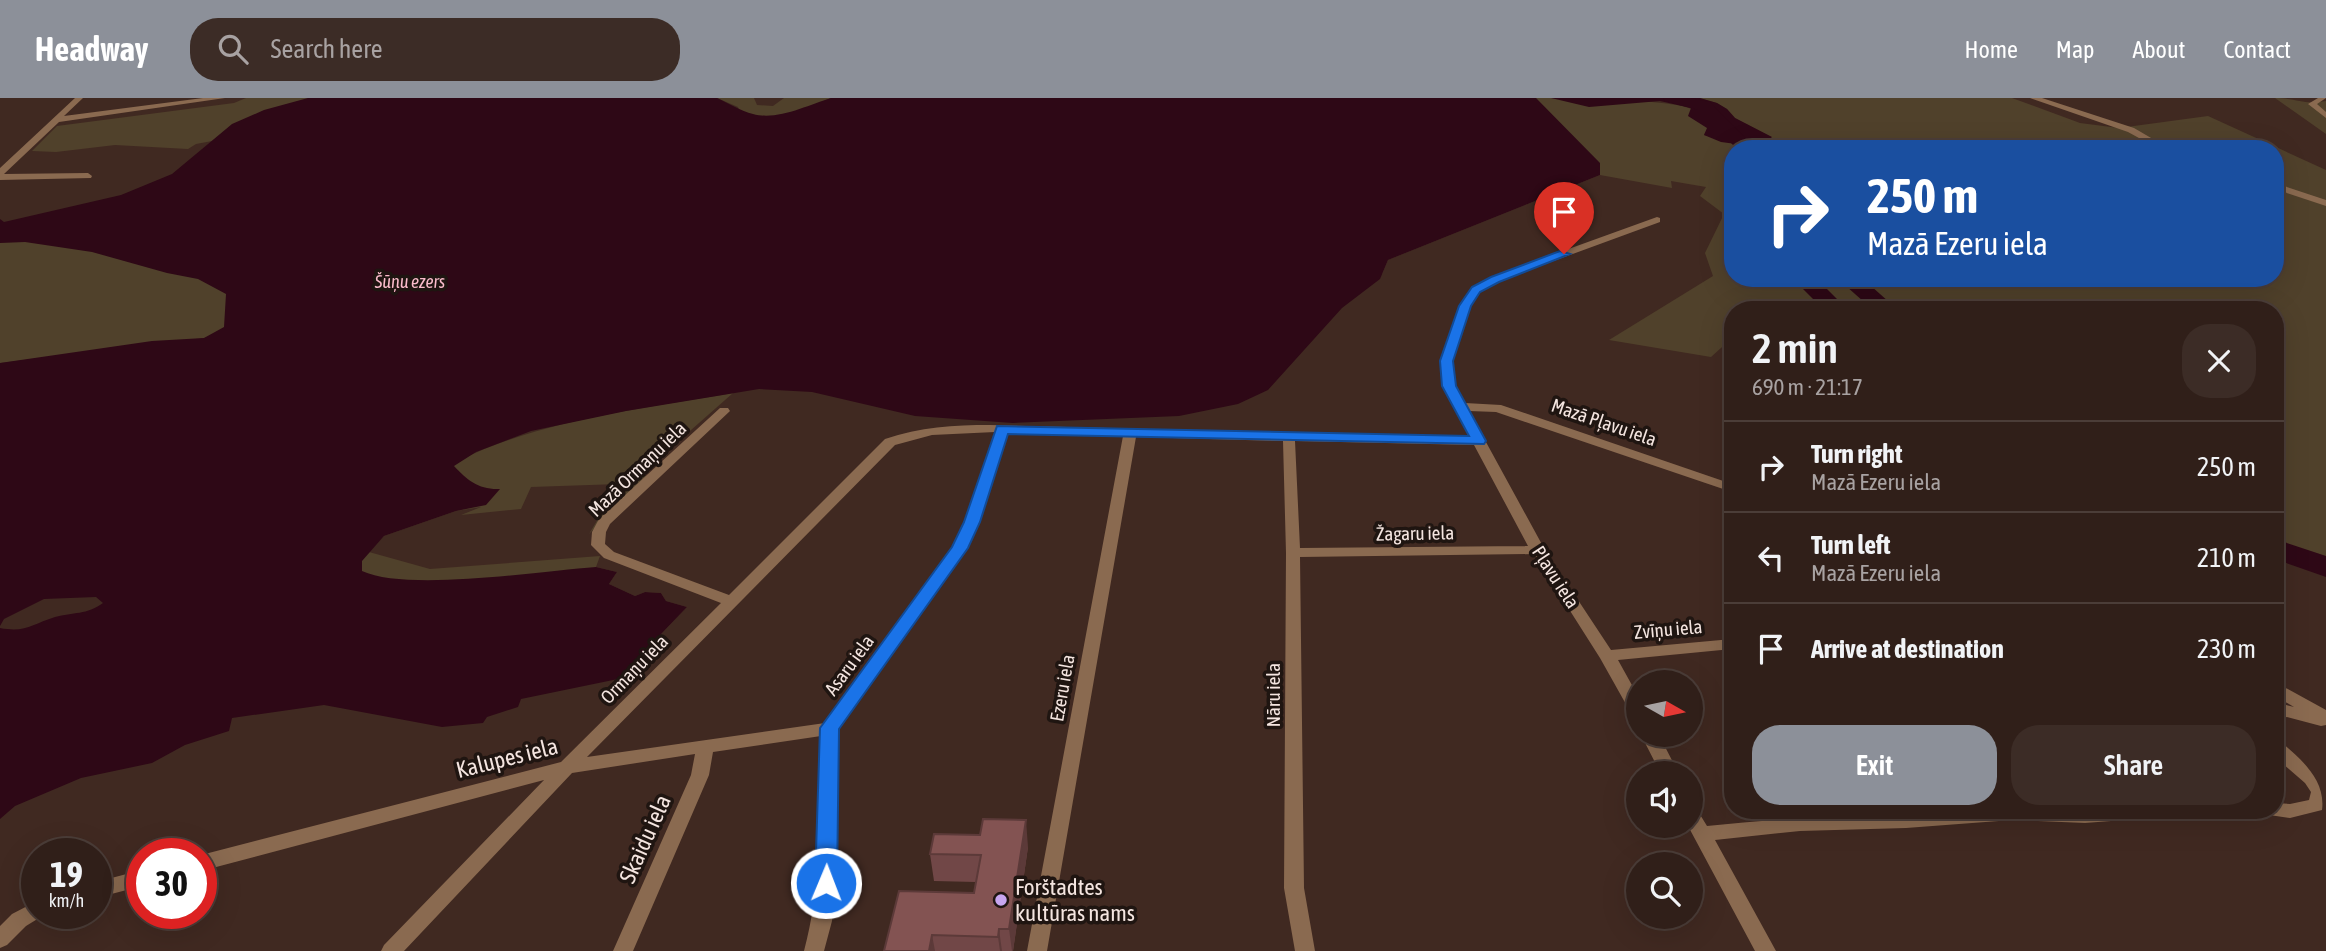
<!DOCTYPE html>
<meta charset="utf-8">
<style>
body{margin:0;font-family:"Asap Condensed",sans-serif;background:#3c2c26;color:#f1f3f6;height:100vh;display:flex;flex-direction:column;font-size:26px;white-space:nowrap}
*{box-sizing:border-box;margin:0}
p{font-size:23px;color:#a8a2a2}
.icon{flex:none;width:38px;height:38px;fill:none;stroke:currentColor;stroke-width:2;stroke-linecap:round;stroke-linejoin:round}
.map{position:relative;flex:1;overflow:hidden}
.details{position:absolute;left:1724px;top:203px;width:560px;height:518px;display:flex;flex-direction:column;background:#301f19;border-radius:28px;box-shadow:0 7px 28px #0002,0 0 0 2px #4b3d38}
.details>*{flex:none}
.banner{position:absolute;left:1724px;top:42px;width:560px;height:147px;border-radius:28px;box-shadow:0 7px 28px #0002,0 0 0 2px #4b3d38;background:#1a4fa0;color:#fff;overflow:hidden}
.needle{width:46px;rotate:99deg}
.fabs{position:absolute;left:1626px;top:572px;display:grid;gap:14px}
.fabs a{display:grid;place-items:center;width:77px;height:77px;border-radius:50%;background:#301f19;box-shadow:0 7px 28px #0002,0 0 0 2px #4b3d38;font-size:35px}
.speed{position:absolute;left:21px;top:740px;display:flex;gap:14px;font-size:35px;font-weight:700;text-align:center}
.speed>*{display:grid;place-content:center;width:91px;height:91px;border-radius:50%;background:#301f19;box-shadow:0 7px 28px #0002,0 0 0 2px #4b3d38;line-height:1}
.speed small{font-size:18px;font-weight:400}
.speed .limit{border:10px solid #d22;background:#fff;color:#111}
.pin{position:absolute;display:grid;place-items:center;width:60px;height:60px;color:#fff;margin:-72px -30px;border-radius:50% 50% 50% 0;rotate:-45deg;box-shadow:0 0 7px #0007}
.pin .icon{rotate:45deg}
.me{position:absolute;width:77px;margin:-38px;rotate:1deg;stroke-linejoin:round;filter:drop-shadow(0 0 5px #0008)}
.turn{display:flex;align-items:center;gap:24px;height:147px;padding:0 28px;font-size:32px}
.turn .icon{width:91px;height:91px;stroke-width:2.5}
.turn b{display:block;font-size:49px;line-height:60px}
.round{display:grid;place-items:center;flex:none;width:74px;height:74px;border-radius:28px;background:#3c2c26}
.summary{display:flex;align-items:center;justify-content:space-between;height:119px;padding:0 28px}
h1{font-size:42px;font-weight:600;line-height:52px}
.button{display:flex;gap:14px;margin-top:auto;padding:14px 28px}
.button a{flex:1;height:80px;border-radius:28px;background:#8c9099;color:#fff;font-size:28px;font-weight:600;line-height:80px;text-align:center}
.button a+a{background:#3c2c26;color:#f1f3f6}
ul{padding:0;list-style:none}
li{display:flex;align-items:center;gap:21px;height:91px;padding:0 28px;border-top:2px solid #4b3d38}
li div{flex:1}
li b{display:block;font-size:26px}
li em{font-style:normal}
header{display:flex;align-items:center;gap:42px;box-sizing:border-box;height:98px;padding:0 35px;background:#8c9099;color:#fff}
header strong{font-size:33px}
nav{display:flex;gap:38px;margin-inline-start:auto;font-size:24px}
.search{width:490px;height:63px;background:#3c2c26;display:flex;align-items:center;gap:18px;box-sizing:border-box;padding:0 24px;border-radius:28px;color:#a8a2a2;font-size:26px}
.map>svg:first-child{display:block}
.green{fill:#50412b}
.water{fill:#2e0816}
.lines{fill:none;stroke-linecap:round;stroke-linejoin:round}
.river{fill:#2e0816;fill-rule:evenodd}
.street{fill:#8a6a50;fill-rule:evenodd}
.wall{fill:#714747}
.shaded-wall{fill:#5c3a39}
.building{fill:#835352;stroke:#5c3a39;stroke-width:2}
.route{fill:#1a73e8;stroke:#114b97;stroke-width:2}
.poi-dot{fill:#c7a6ef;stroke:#1f1511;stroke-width:2.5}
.labels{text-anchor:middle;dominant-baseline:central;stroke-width:7;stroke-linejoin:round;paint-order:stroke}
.far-water-label{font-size:18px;font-style:italic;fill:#fabbcb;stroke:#1f1511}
.street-label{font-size:19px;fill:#f4e5e0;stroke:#1f1511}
.near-street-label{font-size:23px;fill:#f4e5e0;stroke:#1f1511}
.near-poi-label{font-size:23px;fill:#f4e5e0;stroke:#1f1511;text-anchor:start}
</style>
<header>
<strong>Headway</strong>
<div class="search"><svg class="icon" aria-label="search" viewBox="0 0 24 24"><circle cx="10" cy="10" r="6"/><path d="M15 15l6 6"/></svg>Search here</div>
<nav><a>Home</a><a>Map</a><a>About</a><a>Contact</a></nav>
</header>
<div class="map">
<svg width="2326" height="853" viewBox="0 0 2326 853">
<rect width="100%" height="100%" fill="#402921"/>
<!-- green -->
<path class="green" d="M246 0H316L185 66 212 43 196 46 188 51 115 47 56 54 32 53 57 28 234 5Z
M717 0H754L757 7 773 8 784 0H831L786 19 741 17 738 9Z
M1518 0C1555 0 1659 0 1689 10 1696 13 1702 23 1708 30L1704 37 1763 51H1732V180H2275V51H1774L1763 46 1771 39 1735 20 1727 11 1717 5 1699 0H2012L2080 25 2119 30 2208 18 2326 72V477L2275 459V212H1732V240L1711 259 1609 242 1713 178 1705 155 1724 116 1700 98 1706 89 1671 83 1672 90 1600 77 1388 162 1382 176 1352 152Z
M2275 0C2297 0 2303 7 2326 3V36Z
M18 137 222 176 265 216 204 240 0 265V142Z
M733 295 648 370 632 372 646 378 589 436 619 386 531 389 521 411 461 417 481 409 456 413 384 438 369 454 430 471 600 458 596 469 617 474 609 486 635 498 645 494 661 495 666 503 687 509 618 581 492 499 300 469 458 363C544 321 641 311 733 295Z"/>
<!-- water -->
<path class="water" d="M308 0H717C728 5 741 13 753 16 777 23 808 7 831 0H1536L1600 65V77L1388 162 1380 181 1342 210 1268 292 1238 306 1179 318 1013 325 915 318 812 294 759 291 626 313 531 333 476 354 454 368C467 382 479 392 500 391L486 407 456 413 384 438 362 463V473C407 494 541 473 596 469L617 474 609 486 635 498 645 494 661 495 666 503 687 509 618 581 521 601 518 609 487 619 483 625 442 629 324 607 232 620 229 633 185 647 152 665 81 680 15 708 0 721V530C26 535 32 526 55 519 73 514 87 517 103 505L96 499 44 501 4 521 0 528V265L152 243 204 240 224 229 226 196 198 181 167 175 92 154 25 144 0 145V121L4 124 121 97 172 76 232 26 264 12Z
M1551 0H1700L1717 5 1727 11 1735 20 1772 39 1764 46 1774 51 1721 44 1704 37 1707 30 1688 18 1691 10 1660 3 1589 9Z"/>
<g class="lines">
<!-- river -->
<path class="river" d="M1663 0H1691L1710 4 1756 51H1737L1698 12 1665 3Z
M1792 180H1816L1848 212H1824Z
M1837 180H1862L1898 212H1873Z
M2275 441 2326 458V479L2275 461Z"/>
<!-- street -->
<path class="street" d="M75 0H83L64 18 203 0H225L59 24 4 76 88 75 92 78 91 80 0 82V70Z
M2030 0H2042L2134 30 2170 51H2159L2128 34Z
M2318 0H2326L2317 6 2326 14V20L2308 6Z
M2275 85 2326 102V108L2275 91Z
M1657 119 1660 120V124L1499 183 1480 193 1470 208 1452 263 1455 288 1465 305 1501 307 1732 386V394L1496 314 1469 313 1545 452 1611 552 1732 541V551L1618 562 1638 598V619L1632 617 1600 560 1534 456 1300 459 1304 790 1315 853H1295L1284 790 1286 455 1283 343 1136 339 1047 853H1027L1123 338 1007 334 979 424 967 450 838 631 836 785 832 823 824 853H804C823 784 819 709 821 638L713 654 709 677 633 853H613L691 677 695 656 572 675 404 853H381L384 847 544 682 201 773V757L561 664 721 505 604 460 591 447 592 434 599 421 720 310H728L730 313 610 426 606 434 605 446 614 454 729 497 885 341C920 329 954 327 990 327L1470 339 1443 288 1440 263 1460 208 1472 189 1491 179ZM995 334 965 424 953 449 825 625 587 659 895 347 932 337ZM1295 343 1474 347 1528 448 1300 450Z
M2275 584 2326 612V627L2321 628 2275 616V604L2294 609 2275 598Z
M1641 637H1659L1679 676H1661Z
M2275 643 2281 644C2301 661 2326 682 2322 712L2290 720 2269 717 2266 712H2275V705L2290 706 2309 702 2311 694 2305 685 2275 659Z
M1690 708 1696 710 1707 728C1862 712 2016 712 2172 712L2169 717 2163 719 2085 725 2012 722 1906 730 1800 733 1715 742 1776 853H1755L1688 728H1690Z
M142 772V788L96 800V784Z
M37 803V816L44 817 26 828 7 847 0 850V828L12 816Z"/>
</g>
<!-- wall -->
<path class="wall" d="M1028 749 1013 853H884L974 795 976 784 934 783 930 756Z"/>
<!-- shaded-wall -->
<path class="shaded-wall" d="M1026 722 1028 749 1013 853H1012L1009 831Z
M999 831 1002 853H1000L998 839Z
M932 837 935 853H929Z"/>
<!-- building -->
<path class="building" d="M983 721 1026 722 1009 831H999L998 839 932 837 929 853H884L899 793 974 795 981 757 930 756 934 736 980 737Z"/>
<!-- route -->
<path class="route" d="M1560 153 1570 156 1499 184 1480 194 1471 208 1453 263 1456 288 1486 343 1484 346 1008 336 980 424 968 450 839 631 837 785 834 792 826 795 818 792 815 785 820 630 952 449 964 424 997 328 1469 338 1442 288 1440 263 1459 208 1472 189 1491 179Z"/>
<!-- markers -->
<circle class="poi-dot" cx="1001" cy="802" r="7"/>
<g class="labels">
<!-- far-water labels -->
<g class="far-water-label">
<text x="410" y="183">Šūņu ezers</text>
</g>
<!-- street labels -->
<g class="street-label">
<text transform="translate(1604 324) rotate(19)">Mazā Pļavu iela</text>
<text transform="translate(637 371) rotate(-44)">Mazā Ormaņu iela</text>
<text transform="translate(1415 435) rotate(-1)">Žagaru iela</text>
<text transform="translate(1556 479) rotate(57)">Pļavu iela</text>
<text transform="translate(1668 531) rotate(-5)">Zvīņu iela</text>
<text transform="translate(849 567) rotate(-54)">Asaru iela</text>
<text transform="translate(634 571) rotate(-46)">Ormaņu iela</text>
<text transform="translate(1062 590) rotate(-80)">Ezeru iela</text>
<text transform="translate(1273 597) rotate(-90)">Nāru iela</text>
</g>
<!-- near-street labels -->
<g class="near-street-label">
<text transform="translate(507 660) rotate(-14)">Kalupes iela</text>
<text transform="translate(645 741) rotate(-66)">Skaidu iela</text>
</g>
<!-- near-poi labels -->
<g class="near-poi-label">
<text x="1015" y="789">Forštadtes<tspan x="1015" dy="26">kultūras nams</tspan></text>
</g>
</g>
</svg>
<div class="fabs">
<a><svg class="needle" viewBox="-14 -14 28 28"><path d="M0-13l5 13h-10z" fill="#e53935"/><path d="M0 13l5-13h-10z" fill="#a8a2a2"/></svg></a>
<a><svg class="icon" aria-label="sound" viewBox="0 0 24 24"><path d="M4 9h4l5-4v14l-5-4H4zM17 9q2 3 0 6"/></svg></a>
<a><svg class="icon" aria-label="search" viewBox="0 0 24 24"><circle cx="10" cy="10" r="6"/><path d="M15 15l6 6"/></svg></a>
</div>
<div class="speed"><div>19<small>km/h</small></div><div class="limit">30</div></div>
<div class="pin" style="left:1564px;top:156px;background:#d93025"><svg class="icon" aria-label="arrive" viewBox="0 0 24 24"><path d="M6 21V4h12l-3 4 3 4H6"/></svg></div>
<svg class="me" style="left:826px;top:785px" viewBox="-20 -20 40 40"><circle r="17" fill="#1a73e8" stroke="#fff" stroke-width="3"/><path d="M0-11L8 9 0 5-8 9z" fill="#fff"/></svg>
<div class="banner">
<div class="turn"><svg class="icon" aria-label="right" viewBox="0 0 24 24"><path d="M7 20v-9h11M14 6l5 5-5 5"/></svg><div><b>250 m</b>Mazā Ezeru iela</div></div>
</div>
<section class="details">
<div class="summary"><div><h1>2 min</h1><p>690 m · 21:17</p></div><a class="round"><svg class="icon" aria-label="close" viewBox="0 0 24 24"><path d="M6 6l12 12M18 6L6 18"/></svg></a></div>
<ul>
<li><svg class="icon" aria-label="right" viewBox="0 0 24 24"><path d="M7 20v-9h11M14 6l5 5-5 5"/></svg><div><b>Turn right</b><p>Mazā Ezeru iela</p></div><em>250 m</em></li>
<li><svg class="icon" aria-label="left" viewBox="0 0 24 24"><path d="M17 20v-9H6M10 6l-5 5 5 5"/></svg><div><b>Turn left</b><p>Mazā Ezeru iela</p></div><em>210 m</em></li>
<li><svg class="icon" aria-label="arrive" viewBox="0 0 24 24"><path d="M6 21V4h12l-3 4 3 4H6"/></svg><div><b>Arrive at destination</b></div><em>230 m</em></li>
</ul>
<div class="button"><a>Exit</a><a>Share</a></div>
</section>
</div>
